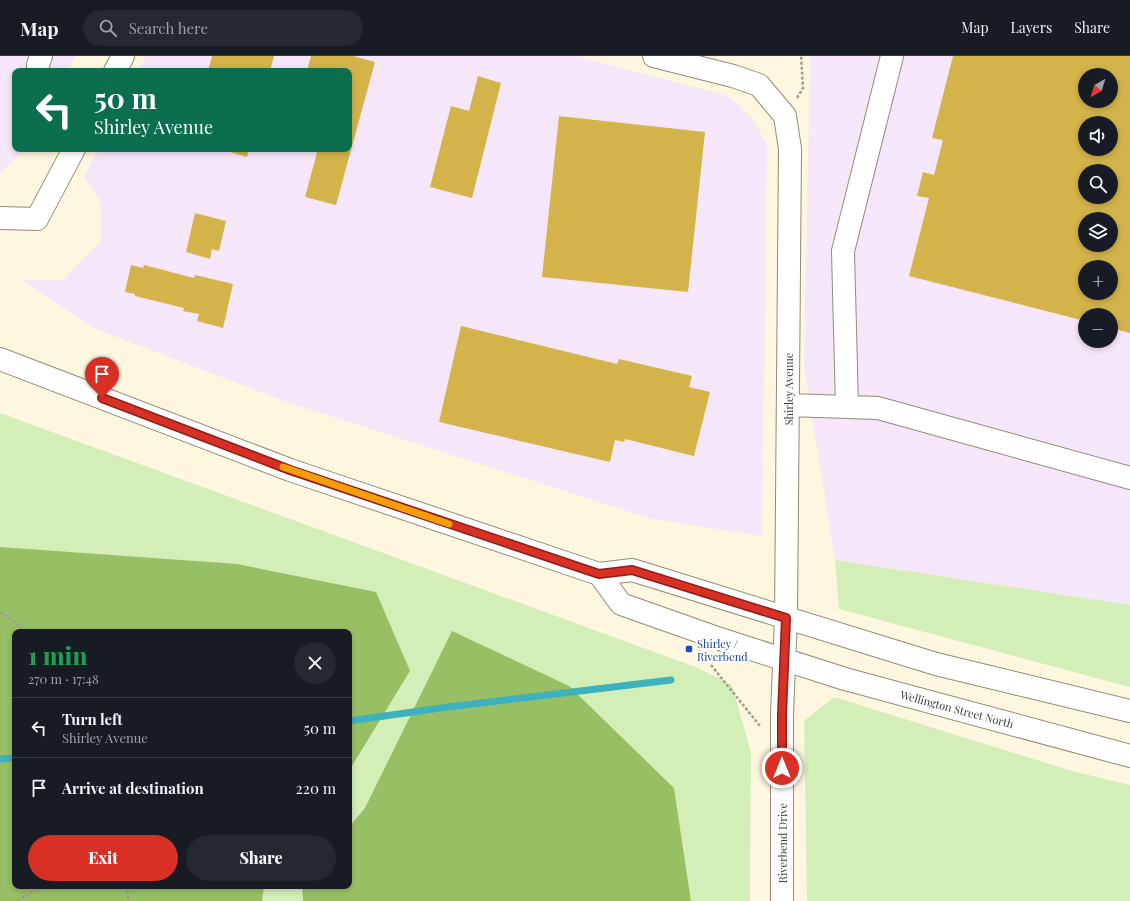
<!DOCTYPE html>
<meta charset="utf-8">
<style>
body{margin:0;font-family:"Playfair Display",serif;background:#242831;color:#f1f3f6;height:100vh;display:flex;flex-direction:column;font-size:15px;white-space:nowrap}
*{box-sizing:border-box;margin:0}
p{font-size:13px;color:#9ea1a6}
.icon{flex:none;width:22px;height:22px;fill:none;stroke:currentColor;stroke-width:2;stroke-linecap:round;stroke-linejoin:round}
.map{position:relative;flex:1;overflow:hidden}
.drawer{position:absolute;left:12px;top:573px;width:340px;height:260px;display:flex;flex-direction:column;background:#171b24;border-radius:8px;box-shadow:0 2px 6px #0003}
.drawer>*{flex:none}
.banner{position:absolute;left:12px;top:12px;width:340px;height:84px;border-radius:8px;box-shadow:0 2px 6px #0003;background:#0b6e4f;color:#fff;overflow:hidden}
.needle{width:26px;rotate:219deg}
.buttons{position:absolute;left:1078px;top:12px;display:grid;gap:8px}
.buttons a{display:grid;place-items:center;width:40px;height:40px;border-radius:50%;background:#171b24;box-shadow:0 2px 6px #0003;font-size:20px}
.pin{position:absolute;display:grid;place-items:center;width:34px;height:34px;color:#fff;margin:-41px -17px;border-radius:50% 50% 50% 0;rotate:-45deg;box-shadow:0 0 4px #0007}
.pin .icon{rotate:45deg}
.me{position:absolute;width:44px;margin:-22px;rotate:0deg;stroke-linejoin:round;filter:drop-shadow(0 0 3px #0008)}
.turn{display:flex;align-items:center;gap:14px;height:84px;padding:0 16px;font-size:18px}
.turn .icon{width:52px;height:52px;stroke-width:2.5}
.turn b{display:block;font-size:28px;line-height:34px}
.round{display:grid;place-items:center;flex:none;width:42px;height:42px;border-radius:21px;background:#242831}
.summary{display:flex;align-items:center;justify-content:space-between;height:68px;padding:0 16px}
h1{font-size:24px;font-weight:800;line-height:30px;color:#1e9e55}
.action{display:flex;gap:8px;margin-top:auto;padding:8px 16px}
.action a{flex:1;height:46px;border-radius:24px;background:#d93025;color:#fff;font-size:16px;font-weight:800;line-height:46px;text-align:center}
.action a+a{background:#242831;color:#f1f3f6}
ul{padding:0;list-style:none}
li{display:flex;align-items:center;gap:12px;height:60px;padding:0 16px;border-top:1px solid #363941}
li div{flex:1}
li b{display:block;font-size:15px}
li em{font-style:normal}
header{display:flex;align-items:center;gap:24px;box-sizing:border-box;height:56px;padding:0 20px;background:#171b24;border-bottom:1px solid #363941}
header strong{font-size:19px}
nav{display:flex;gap:22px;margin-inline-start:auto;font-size:14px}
.search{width:280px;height:36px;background:#242831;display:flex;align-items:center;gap:10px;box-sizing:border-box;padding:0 14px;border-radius:22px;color:#9ea1a6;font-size:15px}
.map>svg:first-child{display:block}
.industrial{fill:#f6e6f9;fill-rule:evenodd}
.green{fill:#d3eeb7}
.forest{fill:#97c065}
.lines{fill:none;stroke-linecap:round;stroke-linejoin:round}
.stream{stroke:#3db2bd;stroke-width:7}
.building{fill:#d3b34a;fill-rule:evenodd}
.minor-casing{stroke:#928b75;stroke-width:24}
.major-casing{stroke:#928b75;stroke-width:24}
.path{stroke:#a29c8b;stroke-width:2.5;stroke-dasharray:3 2;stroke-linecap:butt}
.minor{stroke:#fff;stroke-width:22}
.major{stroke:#fff;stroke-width:22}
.route-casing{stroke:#8d1f18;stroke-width:10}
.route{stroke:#d93025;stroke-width:7}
.slow{stroke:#f59e0b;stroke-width:7}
.transit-dot{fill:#1a4fb4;stroke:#fff;stroke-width:1.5}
.labels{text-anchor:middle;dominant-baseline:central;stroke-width:4;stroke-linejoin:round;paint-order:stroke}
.street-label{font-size:11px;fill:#3e3b32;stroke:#fff}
.transit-label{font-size:11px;fill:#164399;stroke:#fff;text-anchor:start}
</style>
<header>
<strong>Map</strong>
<div class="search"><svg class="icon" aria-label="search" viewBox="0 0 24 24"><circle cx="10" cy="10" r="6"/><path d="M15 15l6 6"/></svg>Search here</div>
<nav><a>Map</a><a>Layers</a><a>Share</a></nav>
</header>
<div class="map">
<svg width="1130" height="845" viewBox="0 0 1130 845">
<rect width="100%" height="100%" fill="#fef6de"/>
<!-- industrial -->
<path class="industrial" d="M0 0H76L67 15H15V93H26L0 117Z
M146 0H576L728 40 752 62 767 89 762 480 652 463 287 346 96 273 21 224H63L101 185 100 145 84 121 98 93H349V15H138Z
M810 0H1130V549L835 504 804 310ZM1085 19H1111V45H1085ZM1085 67H1111V93H1085ZM1085 115H1111V141H1085ZM1085 163H1111V189H1085ZM1085 211H1111V237H1085ZM1085 259H1111V285H1085Z"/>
<!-- green -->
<path class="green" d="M0 357 698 612 732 629 751 697 750 845H691L674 732 452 576 365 753 349 771V712L376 536 0 491Z
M835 504 1130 549V631L839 553Z
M834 641 1072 715 1130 729V845H807L804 665Z
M264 830H302L303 845H262Z"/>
<!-- forest -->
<path class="forest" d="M0 491 237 508 376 536 410 615 350 713 349 576H15V830H264L262 845H0Z
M452 575 569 630 674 732 691 845H303L302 830H349V771L365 752Z"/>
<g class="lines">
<!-- stream -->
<path class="stream" d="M349 665 448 651 671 624
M0 703 15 702"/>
</g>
<!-- building -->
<path class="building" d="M212 0H274L270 15H208Z
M311 0H353L375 6 336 149 305 141 318 93H349V15H307Z
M953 0H1130V277L1111 272V259H1085V265L909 220 929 142 917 140 923 116 934 119 943 84 932 82ZM1085 19H1111V45H1085ZM1085 67H1111V93H1085ZM1085 115H1111V141H1085ZM1085 163H1111V189H1085ZM1085 211H1111V237H1085Z
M478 20 501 27 472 142 430 131 451 50 469 55Z
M559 60 705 76 688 236 542 221Z
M220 93H249L247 101Z
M195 157 226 165 219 195 212 193 210 203 186 196Z
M131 209 143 212 144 209 194 222 195 219 233 228 223 272 197 265 199 258 183 255 184 252 135 240V238L125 236Z
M461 270 617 308 619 303 692 320 689 331 710 336 694 400 625 383 624 386 615 384 610 406 439 366Z"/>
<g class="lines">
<!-- minor casing -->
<g class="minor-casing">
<path id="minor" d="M654 0 733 20 759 29 785 60 790 93 786 562 782 658V845
M38 9 41 0
M115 15 123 0
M0 162 37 163 74 93
M788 349 878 352 1130 422
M847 351 843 195 892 0"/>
</g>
<!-- major casing -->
<g class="major-casing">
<path id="major" d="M0 303 290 414 599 518 632 514 936 608 1130 655
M599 518 621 548 723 584 845 623 1130 700"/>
</g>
<!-- path -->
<path class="path" d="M797 42 803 32 801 0
M0 556 28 576
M711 609 760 670
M126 830 129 845
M17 845 42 830"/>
<!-- minor -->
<use href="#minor" class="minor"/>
<!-- major -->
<use href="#major" class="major"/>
</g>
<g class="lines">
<!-- route casing -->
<g class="route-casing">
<path id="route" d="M102 342 290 414 599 518 632 514 786 562 782 658V712"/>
</g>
<!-- route -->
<use href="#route" class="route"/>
<!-- slow -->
<path class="slow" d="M283 411 449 468"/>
</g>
<!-- markers -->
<rect class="transit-dot" x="685" y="589" width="8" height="8" rx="2"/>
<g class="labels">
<!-- street labels -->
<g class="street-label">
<text transform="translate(788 333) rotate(-90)">Shirley Avenue</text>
<text transform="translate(957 653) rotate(15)">Wellington Street North</text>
<text transform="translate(782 787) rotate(-90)">Riverbend Drive</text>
</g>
<!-- transit labels -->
<g class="transit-label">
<text x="697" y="587">Shirley /<tspan x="697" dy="13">Riverbend</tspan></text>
</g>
</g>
</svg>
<div class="buttons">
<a><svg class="needle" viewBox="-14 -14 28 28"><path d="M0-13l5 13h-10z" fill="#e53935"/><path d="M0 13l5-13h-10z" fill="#9ea1a6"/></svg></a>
<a><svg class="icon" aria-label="sound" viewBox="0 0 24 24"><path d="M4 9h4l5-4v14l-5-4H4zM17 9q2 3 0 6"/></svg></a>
<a><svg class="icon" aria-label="search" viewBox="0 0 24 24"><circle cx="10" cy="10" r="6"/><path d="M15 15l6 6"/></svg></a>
<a><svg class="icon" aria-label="layers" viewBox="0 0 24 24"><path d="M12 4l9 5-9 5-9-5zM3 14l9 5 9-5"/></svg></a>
<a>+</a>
<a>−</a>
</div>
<div class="pin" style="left:102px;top:342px;background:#d93025"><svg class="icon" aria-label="arrive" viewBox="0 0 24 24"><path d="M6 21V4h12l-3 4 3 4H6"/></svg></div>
<svg class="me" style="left:782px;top:712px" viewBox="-20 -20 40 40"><circle r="17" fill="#d93025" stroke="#fff" stroke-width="3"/><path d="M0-11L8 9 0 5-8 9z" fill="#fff"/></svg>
<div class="banner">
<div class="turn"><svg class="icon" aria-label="left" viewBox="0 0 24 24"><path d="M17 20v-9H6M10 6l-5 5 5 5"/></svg><div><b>50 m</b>Shirley Avenue</div></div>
</div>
<section class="drawer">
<div class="summary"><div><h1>1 min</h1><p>270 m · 17:48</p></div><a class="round"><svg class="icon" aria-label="close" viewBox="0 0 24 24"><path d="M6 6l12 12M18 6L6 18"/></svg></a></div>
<ul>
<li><svg class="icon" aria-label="left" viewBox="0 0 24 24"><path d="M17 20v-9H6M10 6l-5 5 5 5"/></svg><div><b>Turn left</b><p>Shirley Avenue</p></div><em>50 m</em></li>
<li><svg class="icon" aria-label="arrive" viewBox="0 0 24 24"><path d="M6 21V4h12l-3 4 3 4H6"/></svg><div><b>Arrive at destination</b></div><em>220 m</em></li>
</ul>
<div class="action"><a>Exit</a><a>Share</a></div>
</section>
</div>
